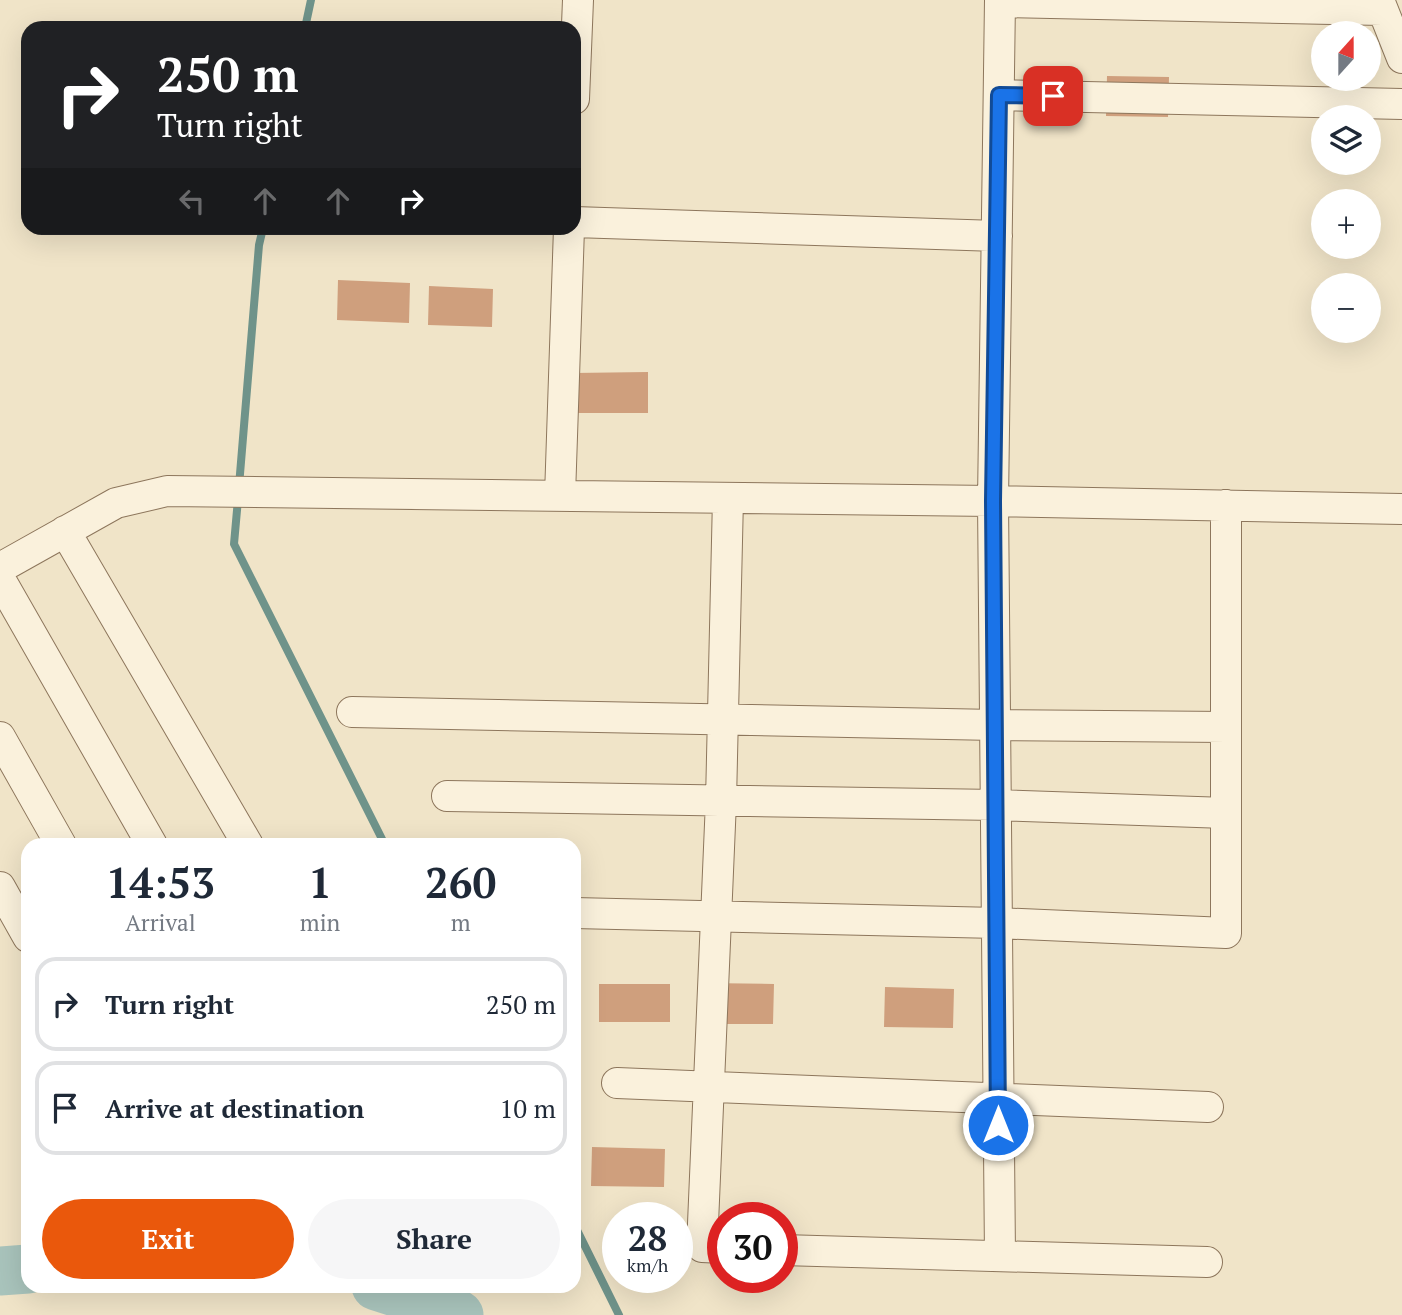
<!DOCTYPE html>
<meta charset="utf-8">
<style>
body{margin:0;font-family:"PT Serif",serif;background:#f6f6f7;color:#1f2937;height:100vh;display:flex;flex-direction:column;font-size:26px;white-space:nowrap}
*{box-sizing:border-box;margin:0}
p{font-size:23px;color:#747a83}
.icon{flex:none;width:38px;height:38px;fill:none;stroke:currentColor;stroke-width:2;stroke-linecap:round;stroke-linejoin:round}
.map{position:relative;flex:1;overflow:hidden}
.drawer{position:absolute;left:21px;top:838px;width:560px;height:455px;display:flex;flex-direction:column;background:#fff;border-radius:21px;box-shadow:0 7px 28px #0002}
.drawer>*{flex:none}
.hud{position:absolute;left:21px;top:21px;width:560px;height:214px;border-radius:21px;box-shadow:0 7px 28px #0002;background:#202124;color:#fff;overflow:hidden}
.needle{width:46px;rotate:21deg}
.tools{position:absolute;left:1311px;top:21px;display:grid;gap:14px}
.tools a{display:grid;place-items:center;width:70px;height:70px;border-radius:50%;background:#fff;box-shadow:0 7px 28px #0002;font-size:35px}
.speed{position:absolute;left:602px;top:1202px;display:flex;gap:14px;font-size:35px;font-weight:700;text-align:center}
.speed>*{display:grid;place-content:center;width:91px;height:91px;border-radius:50%;background:#fff;box-shadow:0 7px 28px #0002;line-height:1}
.speed small{font-size:18px;font-weight:400}
.speed .limit{border:10px solid #d22;background:#fff;color:#111}
.pin{position:absolute;display:grid;place-items:center;width:60px;height:60px;color:#fff;margin:-30px;border-radius:14px;box-shadow:0 4px 10px #0006}
.me{position:absolute;width:77px;margin:-38px;rotate:0deg;stroke-linejoin:round;filter:drop-shadow(0 0 5px #0008)}
.turn{display:flex;align-items:center;gap:24px;height:147px;padding:0 21px;font-size:32px}
.turn .icon{width:91px;height:91px;stroke-width:2.5}
.turn b{display:block;font-size:49px;line-height:60px}
.lanes{display:flex;align-items:center;height:66px;padding:0 21px;background:#0003;justify-content:center;gap:35px;direction:ltr}
.lanes .off{opacity:.35}
.eta{display:flex;justify-content:space-evenly;align-items:center;height:119px;text-align:center}
.eta b{font-size:42px;font-weight:600;line-height:49px}
.cta{display:flex;gap:14px;margin-top:auto;padding:14px 21px}
.cta a{flex:1;height:80px;border-radius:42px;background:#ea580c;color:#fff;font-size:28px;font-weight:600;line-height:80px;text-align:center}
.cta a+a{background:#f6f6f7;color:#1f2937}
ul{padding:0;list-style:none}
li{display:flex;align-items:center;gap:21px;height:94px;margin:0 14px 10px;padding:0 7px;border:4px solid #e0e1e3;border-radius:21px}
li div{flex:1}
li b{display:block;font-size:26px}
li em{font-style:normal}
.map>svg:first-child{display:block}
.lines{fill:none;stroke-linecap:round;stroke-linejoin:round}
.stream{stroke:#6f938a;stroke-width:8}
.river{stroke:#a9c4bc;stroke-width:49}
.building{fill:#cf9f7d}
.minor-casing{stroke:#8d765c;stroke-width:32}
.minor{stroke:#faf1dc;stroke-width:30}
.route-casing{stroke:#114b97;stroke-width:18}
.route{stroke:#1a73e8;stroke-width:12}
</style>
<div class="map">
<svg width="1402" height="1315" viewBox="0 0 1402 1315">
<rect width="100%" height="100%" fill="#f0e4c8"/>
<g class="lines">
<!-- stream -->
<path class="stream" d="M305 28 311 0
M239 486 259 245 263 228
M238 499 234 544 385 845
M574 1224 619 1315"/>
<!-- river -->
<path class="river" d="M0 1271 28 1269
M376 1286 449 1309 459 1315"/>
</g>
<!-- building -->
<path class="building" d="M1107 76 1169 77 1168 117 1106 116Z
M338 280 410 283 409 323 337 320Z
M429 286 493 289 492 327 428 325Z
M648 372V413H574L573 373Z
M704 983 774 984 773 1024H704Z
M599 984H670V1022H599Z
M885 987 954 989 953 1028 884 1027Z
M592 1147 665 1149 664 1187 591 1186Z"/>
<g class="lines">
<!-- minor casing -->
<g class="minor-casing">
<path id="minor" d="M1379 0 1402 58
M1000 2 1382 10
M999 95 1402 104
M574 99 578 0
M574 222 997 236
M560 496 569 228
M65 531 248 845
M0 568 116 503 167 491 993 501 1402 509
M0 579 152 845
M352 712 995 725 1226 727
M0 737 61 845
M447 796 996 805 1226 813
M0 887 28 937
M574 913 997 923 1226 933V505
M617 1083 1208 1107
M723 1248 702 1247 721 801 728 498
M782 1250 1207 1262
M1000 1256 993 501 1000 0"/>
</g>
<!-- minor -->
<use href="#minor" class="minor"/>
</g>
<g class="lines">
<!-- route casing -->
<g class="route-casing">
<path id="route" d="M998 1125 993 501 999 95 1053 96"/>
</g>
<!-- route -->
<use href="#route" class="route"/>
</g>
</svg>
<div class="tools">
<a><svg class="needle" viewBox="-14 -14 28 28"><path d="M0-13l5 13h-10z" fill="#e53935"/><path d="M0 13l5-13h-10z" fill="#747a83"/></svg></a>
<a><svg class="icon" aria-label="layers" viewBox="0 0 24 24"><path d="M12 4l9 5-9 5-9-5zM3 14l9 5 9-5"/></svg></a>
<a>+</a>
<a>−</a>
</div>
<div class="speed"><div>28<small>km/h</small></div><div class="limit">30</div></div>
<div class="pin" style="left:1053px;top:96px;background:#d93025"><svg class="icon" aria-label="arrive" viewBox="0 0 24 24"><path d="M6 21V4h12l-3 4 3 4H6"/></svg></div>
<svg class="me" style="left:998px;top:1125px" viewBox="-20 -20 40 40"><circle r="17" fill="#1a73e8" stroke="#fff" stroke-width="3"/><path d="M0-11L8 9 0 5-8 9z" fill="#fff"/></svg>
<div class="hud">
<div class="turn"><svg class="icon" aria-label="right" viewBox="0 0 24 24"><path d="M7 20v-9h11M14 6l5 5-5 5"/></svg><div><b>250 m</b>Turn right</div></div>
<div class="lanes"><svg class="icon off" aria-label="left" viewBox="0 0 24 24"><path d="M17 20v-9H6M10 6l-5 5 5 5"/></svg><svg class="icon off" aria-label="ahead" viewBox="0 0 24 24"><path d="M12 20V5M6 11l6-6 6 6"/></svg><svg class="icon off" aria-label="ahead" viewBox="0 0 24 24"><path d="M12 20V5M6 11l6-6 6 6"/></svg><svg class="icon" aria-label="right" viewBox="0 0 24 24"><path d="M7 20v-9h11M14 6l5 5-5 5"/></svg></div>
</div>
<section class="drawer">
<div class="eta">
<div><b>14:53</b><p>Arrival</p></div>
<div><b>1</b><p>min</p></div>
<div><b>260</b><p>m</p></div>
</div>
<ul>
<li><svg class="icon" aria-label="right" viewBox="0 0 24 24"><path d="M7 20v-9h11M14 6l5 5-5 5"/></svg><div><b>Turn right</b></div><em>250 m</em></li>
<li><svg class="icon" aria-label="arrive" viewBox="0 0 24 24"><path d="M6 21V4h12l-3 4 3 4H6"/></svg><div><b>Arrive at destination</b></div><em>10 m</em></li>
</ul>
<div class="cta"><a>Exit</a><a>Share</a></div>
</section>
</div>
